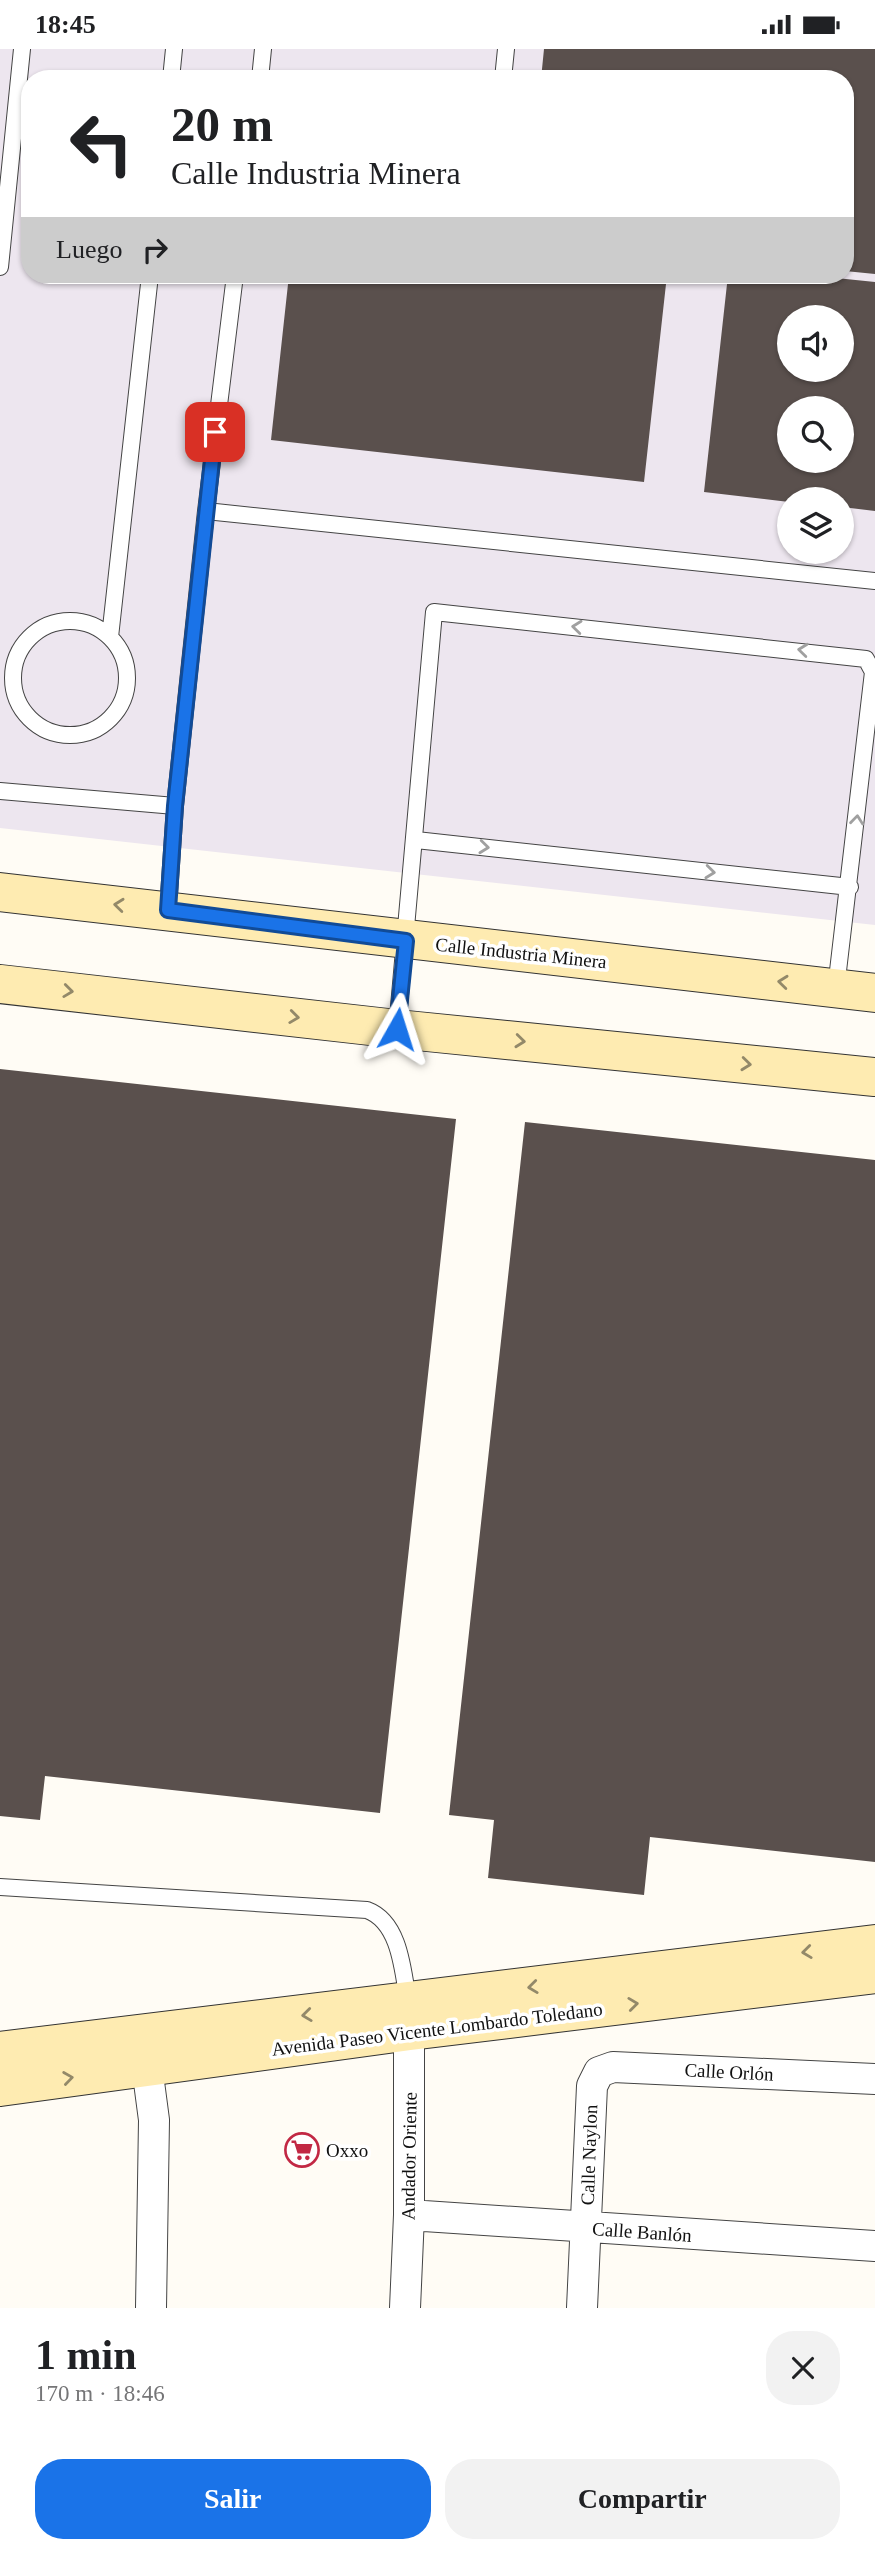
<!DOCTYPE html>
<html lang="es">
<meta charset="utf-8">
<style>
body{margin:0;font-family:Georgia,serif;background:#f2f2f2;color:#202124;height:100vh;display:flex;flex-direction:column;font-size:26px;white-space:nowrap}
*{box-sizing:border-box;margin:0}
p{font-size:23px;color:#757577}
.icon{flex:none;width:38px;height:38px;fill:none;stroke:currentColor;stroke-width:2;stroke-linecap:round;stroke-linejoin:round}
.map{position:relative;height:2259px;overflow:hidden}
.drawer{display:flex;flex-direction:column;background:#fff;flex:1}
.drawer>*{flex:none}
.guide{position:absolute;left:21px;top:21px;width:833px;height:214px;border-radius:28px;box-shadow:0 2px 5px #0004;background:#fff;color:#202124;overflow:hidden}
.buttons{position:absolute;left:777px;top:256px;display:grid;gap:14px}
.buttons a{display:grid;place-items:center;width:77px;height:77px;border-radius:50%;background:#fff;box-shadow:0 2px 5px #0004;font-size:35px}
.pin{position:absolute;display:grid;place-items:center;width:60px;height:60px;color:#fff;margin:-30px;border-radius:14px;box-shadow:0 4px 10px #0006}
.me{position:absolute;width:77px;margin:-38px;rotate:6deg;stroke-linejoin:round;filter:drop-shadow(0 0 5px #0008)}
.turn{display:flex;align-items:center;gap:24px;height:147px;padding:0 35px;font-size:32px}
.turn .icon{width:91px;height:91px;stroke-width:2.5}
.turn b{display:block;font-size:49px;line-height:60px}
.then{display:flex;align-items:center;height:66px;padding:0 35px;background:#0003;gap:14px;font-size:26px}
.round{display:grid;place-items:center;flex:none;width:74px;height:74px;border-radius:28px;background:#f2f2f2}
.headline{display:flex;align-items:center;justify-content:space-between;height:119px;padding:0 35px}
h1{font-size:42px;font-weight:600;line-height:52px}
.primary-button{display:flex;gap:14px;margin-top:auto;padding:14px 35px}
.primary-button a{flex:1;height:80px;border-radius:28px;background:#1a73e8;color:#fff;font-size:28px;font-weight:600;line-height:80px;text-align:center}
.primary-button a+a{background:#f2f2f2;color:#202124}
.status{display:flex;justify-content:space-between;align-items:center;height:49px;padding:0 35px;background:#fff;direction:ltr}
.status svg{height:19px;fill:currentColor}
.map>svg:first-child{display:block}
.industrial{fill:#ede6ef;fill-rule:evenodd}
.building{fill:#5a504d;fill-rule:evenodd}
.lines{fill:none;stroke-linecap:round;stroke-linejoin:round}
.service-casing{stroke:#444;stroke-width:18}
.minor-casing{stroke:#444;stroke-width:32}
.secondary-casing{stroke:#333;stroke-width:40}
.service{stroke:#fff;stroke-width:16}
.minor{stroke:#fff;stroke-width:30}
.secondary{stroke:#feebb1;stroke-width:38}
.oneway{stroke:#a0a0a0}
.oneway2{stroke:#938969}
.route-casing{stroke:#114b97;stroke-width:18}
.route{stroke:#1a73e8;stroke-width:12}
.labels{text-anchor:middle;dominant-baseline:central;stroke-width:7;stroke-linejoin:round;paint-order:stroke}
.street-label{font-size:19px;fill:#111;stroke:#fff}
.poi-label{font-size:19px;fill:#111;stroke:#fff;text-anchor:start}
</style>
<div class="status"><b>18:45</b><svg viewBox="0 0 49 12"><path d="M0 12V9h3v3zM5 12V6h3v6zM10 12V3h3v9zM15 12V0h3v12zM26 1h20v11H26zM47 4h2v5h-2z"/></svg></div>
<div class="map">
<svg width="875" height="2259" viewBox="0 0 875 2259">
<rect width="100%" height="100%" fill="#fffcf5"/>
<!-- industrial -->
<path class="industrial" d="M0 0H875V876L0 779ZM30 30H845V226H30ZM789 268H842V320H789ZM789 359H842V411H789ZM789 450H842V502H789Z"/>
<!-- building -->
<path class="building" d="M544 0H875V225L845 222V30H541Z
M289 226H667L644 433 271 391Z
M728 226H807L875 233V462L842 458V450H789V453L704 443ZM789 268H842V320H789ZM789 359H842V411H789Z
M0 1020 456 1070 380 1764 45 1727 40 1771 0 1767Z
M525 1073 875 1111V1813L650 1788 644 1846 488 1829 494 1771 449 1766Z"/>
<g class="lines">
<!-- service casing -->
<g class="service-casing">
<path id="service" d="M171 30 174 0
M260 30 263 0
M503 30 506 0
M0 218 22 0
M235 226 206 462 875 532
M13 629a57 57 0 1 1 114 0a57 57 0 1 1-114 0Z
M110 588 150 226
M0 742 175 757
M416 791 850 838
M168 861 175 757 206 462
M397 980 434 563 866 610 873 623 836 939
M0 1838 367 1861C400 1873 403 1922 408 1952"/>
</g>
<!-- minor casing -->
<g class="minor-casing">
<path id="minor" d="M147 2018 154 2071 151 2259
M409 2166 875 2197
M405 2259 409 2166V1962
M582 2259 592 2037 599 2023 613 2018 875 2030"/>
</g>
<!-- secondary casing -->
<g class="secondary-casing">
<path id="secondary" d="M0 843 875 944
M0 935 397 980 875 1028
M0 2002 875 1895
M0 2038 410 1982 875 1925"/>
</g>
<!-- service -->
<use href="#service" class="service"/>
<!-- minor -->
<use href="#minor" class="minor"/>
<!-- secondary -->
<use href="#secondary" class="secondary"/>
</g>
<!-- one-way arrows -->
<defs><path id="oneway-chevron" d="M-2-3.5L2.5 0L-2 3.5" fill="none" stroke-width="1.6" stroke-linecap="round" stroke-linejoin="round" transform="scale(1.75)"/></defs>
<g class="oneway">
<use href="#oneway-chevron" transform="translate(577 578) rotate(-174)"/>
<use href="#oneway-chevron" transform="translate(803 601) rotate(-174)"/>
<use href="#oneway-chevron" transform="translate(857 771) rotate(-84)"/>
<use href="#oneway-chevron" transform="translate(484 798) rotate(6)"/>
<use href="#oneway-chevron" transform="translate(710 823) rotate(6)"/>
</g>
<g class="oneway2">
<use href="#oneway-chevron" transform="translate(119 856) rotate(-174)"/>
<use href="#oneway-chevron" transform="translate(783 933) rotate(-174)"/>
<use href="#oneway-chevron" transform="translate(68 942) rotate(7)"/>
<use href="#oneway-chevron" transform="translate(294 968) rotate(7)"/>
<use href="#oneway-chevron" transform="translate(520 992) rotate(6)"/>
<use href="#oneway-chevron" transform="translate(746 1015) rotate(6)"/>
<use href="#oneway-chevron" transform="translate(807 1903) rotate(173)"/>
<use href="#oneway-chevron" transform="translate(533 1938) rotate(173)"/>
<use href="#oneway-chevron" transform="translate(633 1955) rotate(-7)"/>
<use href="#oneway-chevron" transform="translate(307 1966) rotate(173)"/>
<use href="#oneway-chevron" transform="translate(68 2029) rotate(-8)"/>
</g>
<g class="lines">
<!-- route casing -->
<g class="route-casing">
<path id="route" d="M215 383 175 757 168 861 406 892 397 980"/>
</g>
<!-- route -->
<use href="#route" class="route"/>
</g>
<!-- icons -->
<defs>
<g id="supermarket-ring" transform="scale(1.75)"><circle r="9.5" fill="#fff" stroke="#c22844" stroke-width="1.5"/><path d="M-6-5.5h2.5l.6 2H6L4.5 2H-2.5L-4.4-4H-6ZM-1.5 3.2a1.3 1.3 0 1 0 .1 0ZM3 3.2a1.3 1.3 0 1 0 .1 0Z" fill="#c22844"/></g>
</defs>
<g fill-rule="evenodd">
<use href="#supermarket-ring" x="302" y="2101"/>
</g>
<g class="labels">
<!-- street labels -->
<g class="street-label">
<text transform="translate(521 904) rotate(6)">Calle Industria Minera</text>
<text transform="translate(437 1980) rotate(-7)">Avenida Paseo Vicente Lombardo Toledano</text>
<text transform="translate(729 2023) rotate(3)">Calle Orlón</text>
<text transform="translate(589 2106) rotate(-88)">Calle Naylon</text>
<text transform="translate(409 2107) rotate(-89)">Andador Oriente</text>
<text transform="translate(642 2183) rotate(4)">Calle Banlón</text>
</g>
<!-- poi labels -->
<g class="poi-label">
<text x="326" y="2101">Oxxo</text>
</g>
</g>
</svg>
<div class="buttons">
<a><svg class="icon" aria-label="sound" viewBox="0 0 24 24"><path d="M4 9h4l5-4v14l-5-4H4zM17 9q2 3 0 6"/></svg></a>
<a><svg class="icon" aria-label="search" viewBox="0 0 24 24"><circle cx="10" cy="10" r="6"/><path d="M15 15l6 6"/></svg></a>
<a><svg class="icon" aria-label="layers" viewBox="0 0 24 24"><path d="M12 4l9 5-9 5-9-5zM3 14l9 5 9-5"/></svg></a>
</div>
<div class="pin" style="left:215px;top:383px;background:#d93025"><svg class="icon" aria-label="arrive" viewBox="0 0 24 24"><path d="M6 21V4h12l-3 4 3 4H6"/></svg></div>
<svg class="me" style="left:397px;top:980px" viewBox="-20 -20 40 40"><path d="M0-17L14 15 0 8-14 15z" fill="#1a73e8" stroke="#fff" stroke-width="4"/></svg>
<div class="guide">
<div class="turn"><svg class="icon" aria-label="left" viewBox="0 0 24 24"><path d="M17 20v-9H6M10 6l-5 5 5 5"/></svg><div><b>20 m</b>Calle Industria Minera</div></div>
<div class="then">Luego<svg class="icon" aria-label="right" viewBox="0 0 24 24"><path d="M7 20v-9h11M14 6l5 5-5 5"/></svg></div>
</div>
</div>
<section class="drawer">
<div class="headline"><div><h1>1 min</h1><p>170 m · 18:46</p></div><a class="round"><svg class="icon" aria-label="close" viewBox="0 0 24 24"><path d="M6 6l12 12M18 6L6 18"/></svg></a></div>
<div class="primary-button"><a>Salir</a><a>Compartir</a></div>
</section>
